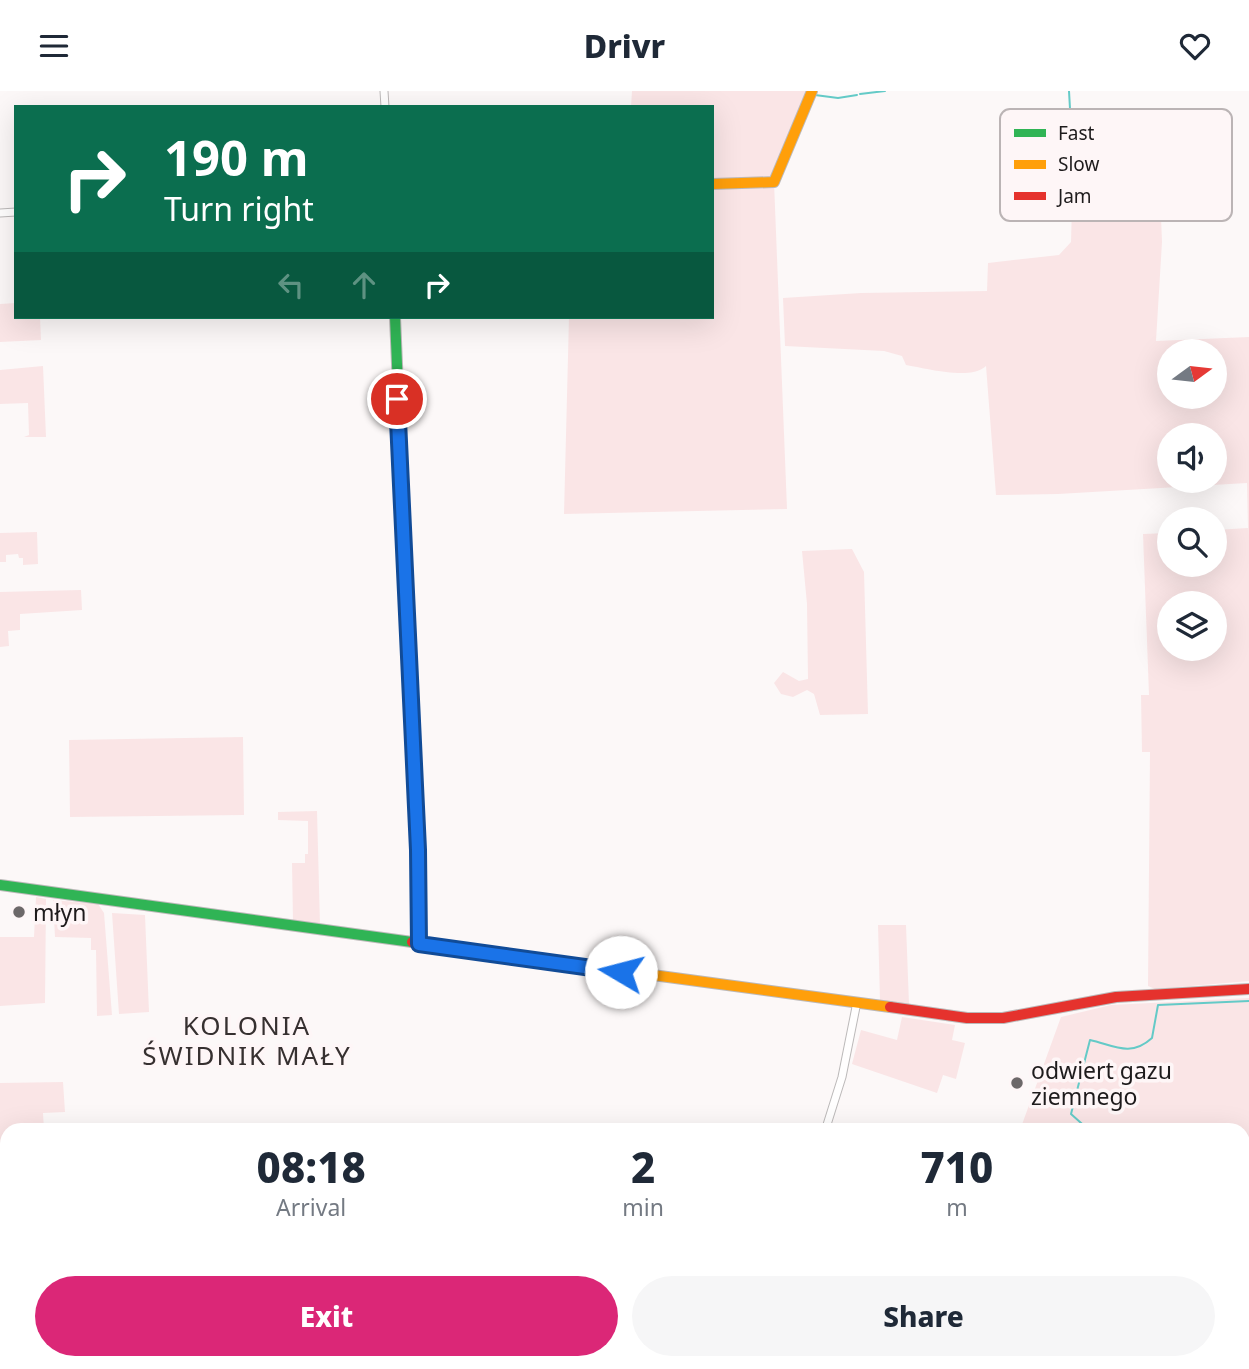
<!DOCTYPE html>
<meta charset="utf-8">
<style>
body{margin:0;font-family:"Noto Sans",sans-serif;background:#f6f6f7;color:#1f2937;height:100vh;display:flex;flex-direction:column;font-size:26px;white-space:nowrap}
*{box-sizing:border-box;margin:0}
p{font-size:23px;color:#747a83}
.icon{flex:none;width:38px;height:38px;fill:none;stroke:currentColor;stroke-width:2;stroke-linecap:round;stroke-linejoin:round}
.map{position:relative;flex:1;overflow:hidden}
.details{position:absolute;left:0px;top:1032px;width:1250px;height:247px;display:flex;flex-direction:column;background:#fff;border-radius:21px 21px 0 0;box-shadow:0 7px 28px #0002}
.details>*{flex:none}
.banner{position:absolute;left:14px;top:14px;width:700px;height:214px;border-radius:0px;box-shadow:0 7px 28px #0002;background:#0b6e4f;color:#fff;overflow:hidden}
.needle{width:46px;rotate:75deg}
.tools{position:absolute;left:1157px;top:248px;display:grid;gap:14px}
.tools a{display:grid;place-items:center;width:70px;height:70px;border-radius:50%;background:#fff;box-shadow:0 7px 28px #0002;font-size:35px}
.pin{position:absolute;display:grid;place-items:center;width:60px;height:60px;color:#fff;margin:-30px;border:4px solid #fff;border-radius:50%;box-shadow:0 2px 7px #0007}
.me{position:absolute;width:77px;margin:-38px;rotate:278deg;stroke-linejoin:round;filter:drop-shadow(0 0 5px #0008)}
.turn{display:flex;align-items:center;gap:24px;height:147px;padding:0 35px;font-size:32px}
.turn .icon{width:91px;height:91px;stroke-width:2.5}
.turn b{display:block;font-size:49px;line-height:60px}
.lanes{display:flex;align-items:center;height:66px;padding:0 35px;background:#0003;justify-content:center;gap:35px;direction:ltr}
.lanes .off{opacity:.35}
.eta{display:flex;justify-content:space-evenly;align-items:center;height:119px;text-align:center}
.eta b{font-size:42px;font-weight:800;line-height:49px}
.primary-button{display:flex;gap:14px;margin-top:auto;padding:14px 35px}
.primary-button a{flex:1;height:80px;border-radius:42px;background:#db2777;color:#fff;font-size:28px;font-weight:800;line-height:80px;text-align:center}
.primary-button a+a{background:#f6f6f7;color:#1f2937}
header{display:flex;justify-content:space-between;align-items:center;height:91px;padding:0 35px;background:#fff;font-size:32px;font-weight:800}
.map>svg:first-child{display:block}
.green{fill:#fae5e6;fill-rule:evenodd}
.lines{fill:none;stroke-linecap:round;stroke-linejoin:round}
.stream{stroke:#64cac7;stroke-width:2}
.street-casing{stroke:#bcb9b9;stroke-width:9}
.fast-casing{stroke:#bcb9b9;stroke-width:12}
.slow-casing{stroke:#bcb9b9;stroke-width:12}
.jam-casing{stroke:#bcb9b9;stroke-width:12}
.street{stroke:#fffefe;stroke-width:7}
.fast{stroke:#30b455;stroke-width:10}
.slow{stroke:#ff9f0a;stroke-width:10}
.jam{stroke:#e5322d;stroke-width:10}
.route-casing{stroke:#114b97;stroke-width:18}
.route{stroke:#1a73e8;stroke-width:12}
.poi-dot{fill:#6c6869;stroke:#fef6f7;stroke-width:2.5}
.labels{text-anchor:middle;dominant-baseline:central;stroke-width:7;stroke-linejoin:round;paint-order:stroke}
.poi-label{font-size:23px;fill:#1e1b1c;stroke:#fef6f7;text-anchor:start}
.quarter-label{font-size:26px;letter-spacing:2px;fill:#363030;stroke:#fef6f7}
.key{fill:#fef6f7;stroke:#bbb4b5;stroke-width:2}
.key-label{font-size:19px;fill:#1e1b1c}
</style>
<header><svg class="icon" aria-label="menu" viewBox="0 0 24 24"><path d="M4 6h16M4 12h16M4 18h16"/></svg>Drivr<svg class="icon" aria-label="heart" viewBox="0 0 24 24"><path d="M12 20l-8-8c-3-5 5-10 8-4 3-6 11-1 8 4z"/></svg></header>
<div class="map">
<svg width="1249" height="1278" viewBox="0 0 1249 1278">
<rect width="100%" height="100%" fill="#fcf8f8"/>
<!-- green -->
<path class="green" d="M632 0H812L774 91 787 418 564 423 569 226H712V16H631Z
M1159 75 1162 151 1156 250 1249 246V890L1155 898 1148 895 1150 661H1142L1141 604H1149L1143 443 1169 442V474H1214L1215 439 1248 437 1247 392 1058 403 996 404 986 275C971 290 925 277 906 274L902 265 884 260 785 255 783 207 861 202 987 200 988 172 1059 164 1071 151 1073 78ZM1169 261H1214V306H1169ZM1169 345H1214V390H1169ZM1169 513H1214V558H1169Z
M16 212V226H40L41 249 0 251V213Z
M43 275 46 346H24L29 344 28 312 0 313V279Z
M37 441 38 473 23 474V467H19L18 463 6 464V471H0V442Z
M852 458 864 481 868 623 820 624 814 603 807 599 793 606 781 603 774 592 783 581 799 590 808 588 807 513 802 460Z
M81 499 82 519 20 523V539L8 540 9 555 0 556V501Z
M243 646 244 724 70 726 69 649Z
M317 720 320 834 293 831 292 772H305V763H308V730L278 729V721Z
M36 806 46 808 45 912 0 915V846H34Z
M53 809 98 813 104 822 112 924 97 925 96 859H91V847L55 846Z
M112 822 145 824 149 921 119 923Z
M878 834H906L909 913 880 910Z
M1249 907V1278H928L934 1272H1242V1040L1020 1039 1061 926 1111 914Z
M902 926 955 934 952 949 965 952 956 988 943 984 937 1002 852 973 861 939 897 949Z
M63 991 65 1021 43 1022 44 1039 7 1040V1067H0V992Z"/>
<g class="lines">
<!-- stream -->
<path class="stream" d="M1069 0 1073 71
M860 3 885 0
M815 4 838 7 857 4
M1090 1040 1071 1023 1090 949C1113 954 1130 967 1152 947L1158 914 1249 910
M1242 1106 1249 1107
M1242 1155 1249 1122
M1219 1278 1220 1272"/>
<!-- street casing -->
<g class="street-casing">
<path id="street" d="M384 0 385 16
M0 122 16 121
M825 1040 842 986 857 911
M737 1278 739 1272"/>
</g>
<!-- fast casing -->
<g class="fast-casing">
<path id="fast" d="M395 226 410 580
M0 794 412 851"/>
</g>
<!-- slow casing -->
<g class="slow-casing">
<path id="slow" d="M712 93 774 91 812 0
M410 580 419 782V853
M623 880 890 916"/>
</g>
<!-- jam casing -->
<g class="jam-casing">
<path id="jam" d="M412 851 623 880
M890 916 967 927H1003L1116 906 1249 898"/>
</g>
<!-- street -->
<use href="#street" class="street"/>
<!-- fast -->
<use href="#fast" class="fast"/>
<!-- slow -->
<use href="#slow" class="slow"/>
<!-- jam -->
<use href="#jam" class="jam"/>
</g>
<g class="lines">
<!-- route casing -->
<g class="route-casing">
<path id="route" d="M397 308 418 759 419 853 621 881"/>
</g>
<!-- route -->
<use href="#route" class="route"/>
</g>
<!-- markers -->
<g class="poi-dot">
<circle cx="19" cy="821" r="7"/>
<circle cx="1017" cy="992" r="7"/>
</g>
<g class="labels">
<!-- poi labels -->
<g class="poi-label">
<text x="33" y="821">młyn</text>
<text x="1031" y="979">odwiert gazu<tspan x="1031" dy="26">ziemnego</tspan></text>
</g>
<!-- quarter labels -->
<g class="quarter-label">
<text x="247" y="934">KOLONIA<tspan x="247" dy="30">ŚWIDNIK MAŁY</tspan></text>
</g>
</g>
<!-- legend -->
<rect x="1000" y="18" width="232" height="112" rx="10" class="key"/>
<rect x="1014" y="38" width="32" height="8" fill="#30b455"/>
<rect x="1014" y="69" width="32" height="9" fill="#ff9f0a"/>
<rect x="1014" y="101" width="32" height="8" fill="#e5322d"/>
<g class="key-label">
<text x="1058" y="49">Fast</text>
<text x="1058" y="80">Slow</text>
<text x="1058" y="112">Jam</text>
</g>
</svg>
<div class="tools">
<a><svg class="needle" viewBox="-14 -14 28 28"><path d="M0-13l5 13h-10z" fill="#e53935"/><path d="M0 13l5-13h-10z" fill="#747a83"/></svg></a>
<a><svg class="icon" aria-label="sound" viewBox="0 0 24 24"><path d="M4 9h4l5-4v14l-5-4H4zM17 9q2 3 0 6"/></svg></a>
<a><svg class="icon" aria-label="search" viewBox="0 0 24 24"><circle cx="10" cy="10" r="6"/><path d="M15 15l6 6"/></svg></a>
<a><svg class="icon" aria-label="layers" viewBox="0 0 24 24"><path d="M12 4l9 5-9 5-9-5zM3 14l9 5 9-5"/></svg></a>
</div>
<div class="pin" style="left:397px;top:308px;background:#d93025"><svg class="icon" aria-label="arrive" viewBox="0 0 24 24"><path d="M6 21V4h12l-3 4 3 4H6"/></svg></div>
<svg class="me" style="left:621px;top:881px" viewBox="-20 -20 40 40"><circle r="19" fill="#fff"/><path d="M0-13L10 11 0 6-10 11z" fill="#1a73e8"/></svg>
<div class="banner">
<div class="turn"><svg class="icon" aria-label="right" viewBox="0 0 24 24"><path d="M7 20v-9h11M14 6l5 5-5 5"/></svg><div><b>190 m</b>Turn right</div></div>
<div class="lanes"><svg class="icon off" aria-label="left" viewBox="0 0 24 24"><path d="M17 20v-9H6M10 6l-5 5 5 5"/></svg><svg class="icon off" aria-label="ahead" viewBox="0 0 24 24"><path d="M12 20V5M6 11l6-6 6 6"/></svg><svg class="icon" aria-label="right" viewBox="0 0 24 24"><path d="M7 20v-9h11M14 6l5 5-5 5"/></svg></div>
</div>
<section class="details">
<div class="eta">
<div><b>08:18</b><p>Arrival</p></div>
<div><b>2</b><p>min</p></div>
<div><b>710</b><p>m</p></div>
</div>
<div class="primary-button"><a>Exit</a><a>Share</a></div>
</section>
</div>
